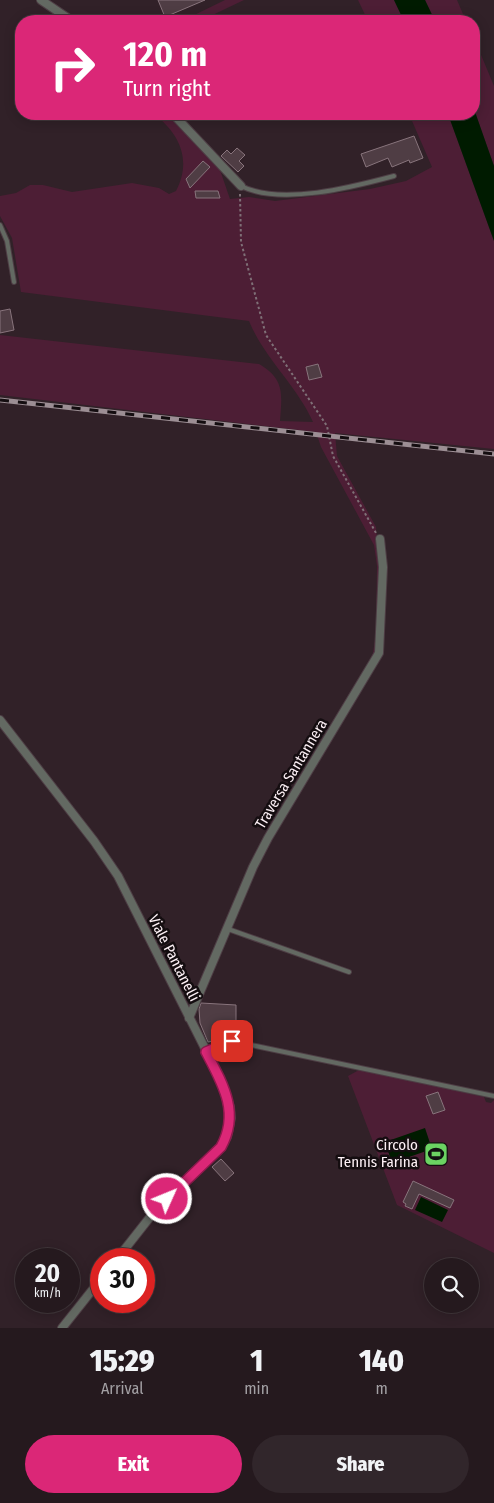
<!DOCTYPE html>
<style>
body{margin:0;font-family:"Fira Sans Condensed",sans-serif;background:#31262b;color:#f1f3f6;height:100vh;display:flex;flex-direction:column;font-size:19px;white-space:nowrap}
*{box-sizing:border-box;margin:0}
p{font-size:16px;color:#a3a0a4}
.icon{flex:none;width:28px;height:28px;fill:none;stroke:currentColor;stroke-width:2;stroke-linecap:round;stroke-linejoin:round}
.map{position:relative;height:1328px;overflow:hidden}
.sheet{display:flex;flex-direction:column;background:#25191e;flex:1}
.sheet>*{flex:none}
.guide{position:absolute;left:15px;top:15px;width:465px;height:105px;border-radius:20px;box-shadow:0 2px 12px #0003,0 0 0 1px #42383c;background:#db2777;color:#fff;overflow:hidden}
.controls{position:absolute;left:424px;top:1258px;display:grid;gap:10px}
.controls a{display:grid;place-items:center;width:55px;height:55px;border-radius:50%;background:#25191e;box-shadow:0 2px 12px #0003,0 0 0 1px #42383c;font-size:25px}
.speed{position:absolute;left:15px;top:1248px;display:flex;gap:10px;font-size:25px;font-weight:700;text-align:center}
.speed>*{display:grid;place-content:center;width:65px;height:65px;border-radius:50%;background:#25191e;box-shadow:0 2px 12px #0003,0 0 0 1px #42383c;line-height:1}
.speed small{font-size:12px;font-weight:400}
.speed .limit{border:8px solid #d22;background:#fff;color:#111}
.pin{position:absolute;display:grid;place-items:center;width:42px;height:42px;color:#fff;margin:-21px;border-radius:10px;box-shadow:0 2px 8px #0006}
.me{position:absolute;width:55px;margin:-28px;rotate:46deg;stroke-linejoin:round;filter:drop-shadow(0 0 4px #0008)}
.turn{display:flex;align-items:center;gap:18px;height:105px;padding:0 25px;font-size:22px}
.turn .icon{width:65px;height:65px;stroke-width:2.5}
.turn b{display:block;font-size:35px;line-height:42px}
.eta{display:flex;justify-content:space-evenly;align-items:center;height:85px;text-align:center}
.eta b{font-size:30px;font-weight:800;line-height:35px}
.primary-button{display:flex;gap:10px;margin-top:auto;padding:10px 25px}
.primary-button a{flex:1;height:58px;border-radius:30px;background:#db2777;color:#fff;font-size:20px;font-weight:800;line-height:58px;text-align:center}
.primary-button a+a{background:#31262b;color:#f1f3f6}
.map>svg:first-child{display:block}
.green{fill:#4d1e35}
.water{fill:#001b00}
.building{fill:#4f3d44;stroke:#88747c}
.lines{fill:none;stroke-linecap:round;stroke-linejoin:round}
.lane-casing{stroke:#4e3e45;stroke-width:6}
.street-casing{stroke:#4e3e45;stroke-width:10}
.path{stroke:#7f7077;stroke-width:2;stroke-dasharray:2.5 2.5;stroke-linecap:butt}
.lane{stroke:#636962;stroke-width:4}
.street{stroke:#636962;stroke-width:8}
.rail-casing{stroke:#9c8e94;stroke-width:5}
.rail{stroke:#140d10;stroke-width:3;stroke-dasharray:9;stroke-linecap:butt}
.route-casing{stroke:#8e194d;stroke-width:12}
.route{stroke:#db2777;stroke-width:9}
.labels{text-anchor:middle;dominant-baseline:central;stroke-width:5;stroke-linejoin:round;paint-order:stroke}
.street-label{font-size:15px;fill:#fdf1f6;stroke:#140d10}
.poi-label{font-size:15px;fill:#fdf1f6;stroke:#140d10;text-anchor:end}
</style>
<div class="map">
<svg width="494" height="1328" viewBox="0 0 494 1328">
<rect width="100%" height="100%" fill="#312128"/>
<!-- green -->
<path class="green" d="M225 0H244L200 21H182Z
M358 0H394L404 21H368Z
M425 0H457L466 21H435Z
M474 38 494 86V166L474 109Z
M154 114H167L220 170 230 199 249 197 275 201 370 189 406 181 432 167 409 114H448L494 241V449L335 433 337 456 376 527 379 564 377 650 365 671 373 653 376 633 377 566 374 545 321 447 316 432 0 395V335L259 364C285 379 282 394 280 421L313 422C297 386 264 358 249 321L21 292 12 238 0 216V196L16 193 30 185H43L72 192 132 183 159 188 169 194 176 191C192 160 180 134 154 114Z
M361 1069 484 1097 486 1102 491 1103 494 1100V1253L397 1205 348 1076Z"/>
<!-- water -->
<path class="water" d="M394 0H425L435 21H404Z
M474 109 494 166V241L448 114H474Z
M425 1128 432 1149 392 1163 385 1142Z
M421 1197 448 1210 442 1222 415 1210Z"/>
<!-- building -->
<path class="building" d="M158 0H205L165 17Z
M414 136 423 158 410 163 409 160 392 167 388 158 366 167 361 154Z
M237 148 245 155 239 161 244 166 238 172 221 156 227 150 231 154Z
M203 161 210 167 190 188 186 179Z
M195 191H218L220 198H196Z
M10 309 14 330 0 333V311Z
M318 364 322 377 309 380 306 367Z
M201 1003 236 1005V1022L226 1023 227 1031 219 1033 221 1040 208 1042 200 1023 199 1009Z
M438 1092 445 1110 433 1114 426 1096Z
M221 1159 234 1173 225 1181 212 1167Z
M413 1181 454 1200 450 1208 419 1194 412 1209 405 1206 406 1204 403 1202Z"/>
<g class="lines">
<!-- lane casing -->
<g class="lane-casing">
<path id="lane" d="M241 186C281 206 353 187 394 176
M0 225 7 241 14 282
M228 929 349 972
M206 1052 232 1041 494 1096"/>
</g>
<!-- street casing -->
<g class="street-casing">
<path id="street" d="M41 0 72 21
M173 114 241 186
M0 720 94 841 118 876 220 1078 230 1107 231 1118 227 1137 221 1147 154 1212 117 1259
M189 1018 253 867 268 838 379 653 383 567 380 539
M62 1328 101 1279"/>
</g>
<!-- path -->
<path class="path" d="M240 194 241 242 266 335 327 426 333 456 376 533"/>
<!-- lane -->
<use href="#lane" class="lane"/>
<!-- street -->
<use href="#street" class="street"/>
<!-- rail casing -->
<g class="rail-casing">
<path id="rail" d="M0 400 494 454"/>
</g>
<!-- rail -->
<use href="#rail" class="rail"/>
</g>
<g class="lines">
<!-- route casing -->
<g class="route-casing">
<path id="route" d="M167 1199 221 1147C240 1113 223 1084 206 1052L232 1041"/>
</g>
<!-- route -->
<use href="#route" class="route"/>
</g>
<!-- icons -->
<defs>
<g id="stadium-square" transform="scale(1.25)"><rect x="-9" y="-9" width="18" height="18" rx="4" fill="#6bd362" stroke="#140d10"/><path d="M0-5a6.5 5 0 1 0 0 10a6.5 5 0 1 0 0-10ZM-3.5-1.8h7v3.6h-7Z" fill="#111"/></g>
</defs>
<g fill-rule="evenodd">
<use href="#stadium-square" x="436" y="1154"/>
</g>
<g class="labels">
<!-- street labels -->
<g class="street-label">
<text transform="translate(291 774) rotate(-59)">Traversa Santannera</text>
<text transform="translate(174 958) rotate(63)">Viale Pantanelli</text>
</g>
<!-- poi labels -->
<g class="poi-label">
<text x="418" y="1145">Circolo<tspan x="418" dy="17">Tennis Farina</tspan></text>
</g>
</g>
</svg>
<div class="controls">
<a><svg class="icon" aria-label="search" viewBox="0 0 24 24"><circle cx="10" cy="10" r="6"/><path d="M15 15l6 6"/></svg></a>
</div>
<div class="speed"><div>20<small>km/h</small></div><div class="limit">30</div></div>
<div class="pin" style="left:232px;top:1041px;background:#d93025"><svg class="icon" aria-label="arrive" viewBox="0 0 24 24"><path d="M6 21V4h12l-3 4 3 4H6"/></svg></div>
<svg class="me" style="left:167px;top:1199px" viewBox="-20 -20 40 40"><circle r="17" fill="#db2777" stroke="#fff" stroke-width="3"/><path d="M0-11L8 9 0 5-8 9z" fill="#fff"/></svg>
<div class="guide">
<div class="turn"><svg class="icon" aria-label="right" viewBox="0 0 24 24"><path d="M7 20v-9h11M14 6l5 5-5 5"/></svg><div><b>120 m</b>Turn right</div></div>
</div>
</div>
<section class="sheet">
<div class="eta">
<div><b>15:29</b><p>Arrival</p></div>
<div><b>1</b><p>min</p></div>
<div><b>140</b><p>m</p></div>
</div>
<div class="primary-button"><a>Exit</a><a>Share</a></div>
</section>
